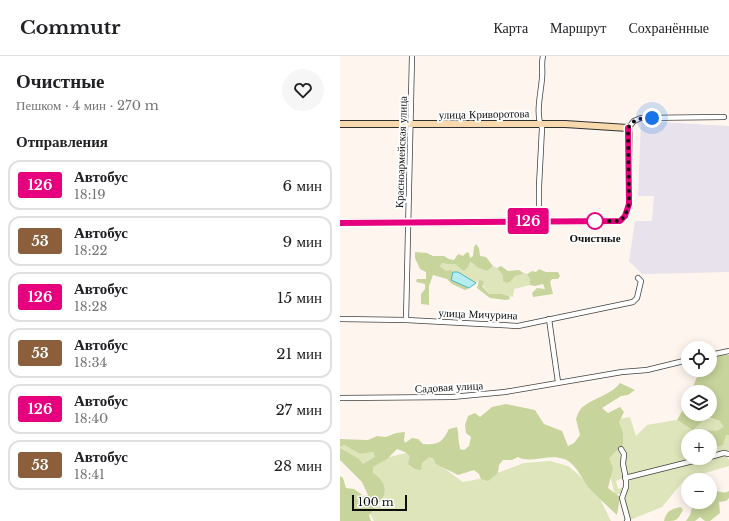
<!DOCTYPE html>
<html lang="ru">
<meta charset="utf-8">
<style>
:root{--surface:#fff;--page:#f6f6f6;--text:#202124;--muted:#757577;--line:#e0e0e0}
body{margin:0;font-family:"Libre Baskerville",serif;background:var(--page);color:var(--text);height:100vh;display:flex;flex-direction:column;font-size:15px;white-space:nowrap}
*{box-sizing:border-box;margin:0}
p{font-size:13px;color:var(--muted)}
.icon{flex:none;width:22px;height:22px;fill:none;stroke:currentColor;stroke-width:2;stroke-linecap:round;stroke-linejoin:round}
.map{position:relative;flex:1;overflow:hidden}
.drawer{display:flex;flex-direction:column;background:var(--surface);width:340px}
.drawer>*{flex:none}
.badge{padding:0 8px;border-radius:3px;font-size:14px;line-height:26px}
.controls{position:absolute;left:341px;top:285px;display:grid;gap:8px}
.controls a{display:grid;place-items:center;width:36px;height:36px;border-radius:50%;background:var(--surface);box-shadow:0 2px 10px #0003;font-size:20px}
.scale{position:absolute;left:12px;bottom:10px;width:55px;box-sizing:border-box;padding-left:4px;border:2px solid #0d0d0d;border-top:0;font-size:11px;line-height:14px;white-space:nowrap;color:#0d0d0d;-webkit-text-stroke:3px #fff;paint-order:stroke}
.you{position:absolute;width:20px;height:20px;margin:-10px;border:3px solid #fff;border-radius:50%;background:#1a73e8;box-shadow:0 0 0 6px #1a73e833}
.map>.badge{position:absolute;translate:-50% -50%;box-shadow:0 0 0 2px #fff}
h2{padding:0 16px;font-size:15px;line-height:36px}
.round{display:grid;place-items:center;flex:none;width:42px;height:42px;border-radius:21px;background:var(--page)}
.overview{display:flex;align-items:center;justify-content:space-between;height:68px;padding:0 16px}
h1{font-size:19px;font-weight:700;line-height:30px}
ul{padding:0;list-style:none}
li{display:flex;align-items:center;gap:12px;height:50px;margin:0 8px 6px;padding:0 8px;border:2px solid var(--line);border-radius:12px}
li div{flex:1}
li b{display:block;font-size:15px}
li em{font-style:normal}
li .badge{min-width:44px;font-weight:700;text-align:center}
header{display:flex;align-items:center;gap:24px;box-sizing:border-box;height:56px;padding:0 20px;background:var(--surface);border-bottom:1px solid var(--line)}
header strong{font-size:19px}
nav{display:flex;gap:22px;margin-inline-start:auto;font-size:14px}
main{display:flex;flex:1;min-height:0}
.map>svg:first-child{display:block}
.industrial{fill:#e7e2eb}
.green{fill:#dee5ba}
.forest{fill:#c7d49b}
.water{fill:#b7edf1;stroke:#44b7c2}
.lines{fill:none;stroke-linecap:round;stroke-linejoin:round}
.street-casing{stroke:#404040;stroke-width:6}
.secondary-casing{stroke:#2f2f2f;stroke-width:8}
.street{stroke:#fff;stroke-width:4.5}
.secondary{stroke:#f8d9ae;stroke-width:6}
.line-casing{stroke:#fff;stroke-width:9}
.line{stroke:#e6007e;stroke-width:6}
.walk{stroke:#0d0d0d;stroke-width:4;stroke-dasharray:0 7.2}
.stop-dot{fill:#fff;stroke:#e6007e;stroke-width:2}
.labels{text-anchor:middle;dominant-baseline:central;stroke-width:4;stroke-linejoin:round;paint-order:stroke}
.street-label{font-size:11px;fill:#0d0d0d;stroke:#fff}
.stop-label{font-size:11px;font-weight:bold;fill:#0d0d0d;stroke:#fff}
</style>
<header>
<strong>Commutr</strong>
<nav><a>Карта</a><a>Маршрут</a><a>Сохранённые</a></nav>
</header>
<main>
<section class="drawer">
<div class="overview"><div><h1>Очистные</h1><p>Пешком · 4 мин · 270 m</p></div><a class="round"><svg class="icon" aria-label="heart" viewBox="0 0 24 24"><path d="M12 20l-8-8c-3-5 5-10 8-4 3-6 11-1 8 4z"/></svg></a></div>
<h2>Отправления</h2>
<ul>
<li><span class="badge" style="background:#e6007e;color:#fff">126</span><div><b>Автобус</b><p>18:19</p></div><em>6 мин</em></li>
<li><span class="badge" style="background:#8b5e3c;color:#fff">53</span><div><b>Автобус</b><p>18:22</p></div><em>9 мин</em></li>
<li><span class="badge" style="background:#e6007e;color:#fff">126</span><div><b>Автобус</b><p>18:28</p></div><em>15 мин</em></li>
<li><span class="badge" style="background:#8b5e3c;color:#fff">53</span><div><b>Автобус</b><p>18:34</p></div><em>21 мин</em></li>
<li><span class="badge" style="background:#e6007e;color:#fff">126</span><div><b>Автобус</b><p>18:40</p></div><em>27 мин</em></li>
<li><span class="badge" style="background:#8b5e3c;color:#fff">53</span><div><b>Автобус</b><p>18:41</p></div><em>28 мин</em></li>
</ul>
</section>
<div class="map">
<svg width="389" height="465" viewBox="0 0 389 465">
<rect width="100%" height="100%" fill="#fef6ee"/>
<path class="industrial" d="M 301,65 L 389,70 L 389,216 L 302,218 L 289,205 L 295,165 L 312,165 L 314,140 L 298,140 Z"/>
<g class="green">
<path d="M 130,206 L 147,215 L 153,210 L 157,212 L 171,225 L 175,219 L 183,218 L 182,216 L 187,218 L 190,224 L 190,229 L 174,233 L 173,241 L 162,238 L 149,238 L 139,224 L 136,227 L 118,216 L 106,215 L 100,210 L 102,207 L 107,208 L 115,208 L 118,210 Z"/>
<path d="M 290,361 L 296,380 L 307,369 L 336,364 L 352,372 L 366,362 L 389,367 L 389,394 L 370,399 L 370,380 L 348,380 L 348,402 L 358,402 L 286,420 L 284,405 L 286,398 L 282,391 L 279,363 Z"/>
<path d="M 4,389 L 20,398 L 33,396 L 35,401 L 29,406 L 91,391 L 94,405 L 123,426 L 144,422 L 184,407 L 210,405 L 228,410 L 239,419 L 258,439 L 271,465 L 34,465 L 27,452 L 43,449 L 25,408 L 23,409 L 18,402 L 0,392 L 0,391 Z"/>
<path d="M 278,389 L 280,394 L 283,422 L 276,425 L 278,433 L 285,431 L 282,437 L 275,439 L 270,420 L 268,402 Z"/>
<path d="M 384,397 L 389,404 L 389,410 L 345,423 L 322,451 L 290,464 C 281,446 286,440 290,422 Z"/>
</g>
<g class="forest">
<path d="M 136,188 L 139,192 L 140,200 L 146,201 L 153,210 L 147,215 L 137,211 L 134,208 L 130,206 L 128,211 L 124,215 L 115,208 L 107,208 L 102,207 L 100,210 L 106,215 L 111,214 L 113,216 L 111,224 L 128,231 L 128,233 L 125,234 L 112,228 L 107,223 L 93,219 L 89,230 L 89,249 L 81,248 L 81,238 L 85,233 L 85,228 L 76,226 L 77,223 L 86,223 L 86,216 L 80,213 L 75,202 L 75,196 L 87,197 L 93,200 L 104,200 L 109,203 L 114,204 L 118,198 L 123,200 L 127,196 L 129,197 L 130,202 L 133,200 L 134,191 Z"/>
<path d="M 161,210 L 168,215 L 179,214 L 182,216 L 183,218 L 175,220 L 171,225 L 167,227 L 163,225 L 163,219 L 157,212 Z"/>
<path d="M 199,213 L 206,216 L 218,216 L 220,220 L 218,223 L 212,223 L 210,226 L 213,238 L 193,241 L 192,237 L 197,232 L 205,233 L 203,228 L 195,230 L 190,229 L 190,224 L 187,218 L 192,215 L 196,216 Z"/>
<path d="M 139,224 L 143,225 L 144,227 L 142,230 L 149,238 L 162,238 L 169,240 L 170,243 L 166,244 L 150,242 L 137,232 Z"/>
<path d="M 389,299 L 389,379 L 386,379 L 383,389 L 373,392 L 370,388 L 373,381 L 368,378 L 367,380 L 359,380 L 363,374 L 377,375 L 384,371 L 380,365 L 367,361 L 353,374 L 337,364 L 344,352 L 348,353 L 348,358 L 370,358 L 370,336 L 351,336 L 356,323 L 362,314 L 370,314 L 370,303 L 372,300 Z"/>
<path d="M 280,327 L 295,334 L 288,339 L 281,340 L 262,352 L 268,357 L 280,351 L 284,356 L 279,366 L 283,377 L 283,388 L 269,402 L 273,412 L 268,432 L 280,441 L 277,459 C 268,451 259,442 250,433 C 242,424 237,408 224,403 C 209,397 190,408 178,401 L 172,404 L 163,404 L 159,409 L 158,417 L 148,425 L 141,423 L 139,418 L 134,414 L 118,419 L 96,408 L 93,402 L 89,401 L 82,407 L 81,414 L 75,413 L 68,408 L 70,400 L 65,396 L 57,393 L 47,403 L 33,411 L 33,417 C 54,431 43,445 29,459 L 31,465 L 0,465 L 0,420 L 3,422 L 6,432 L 14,433 L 24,440 L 28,439 L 22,426 L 0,404 L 0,392 L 18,402 L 23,408 L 35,401 L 33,396 L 20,398 L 4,389 L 0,391 L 0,383 L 28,384 L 37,380 L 46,381 L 56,377 L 65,376 L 64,384 L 65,387 L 72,382 L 78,383 L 83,388 C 98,389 102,387 109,373 L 117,371 C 119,378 118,385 120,393 L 124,394 L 129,390 L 131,381 L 126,377 L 125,369 L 128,360 L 135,357 L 140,361 L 152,351 L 166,348 L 195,354 L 204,368 L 222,375 L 228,390 L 234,387 L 240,379 L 236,363 C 237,360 238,357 240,354 C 250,342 269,341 280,327 Z"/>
<path d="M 375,434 C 380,436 384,438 389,435 L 389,442 L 386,445 L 379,446 L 380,457 L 370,465 L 365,465 L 360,461 L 355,465 L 346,465 L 350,459 L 353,448 L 359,446 L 370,446 L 370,437 Z"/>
<path d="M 341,451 L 343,454 C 337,465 337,465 324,465 C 326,455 331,453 341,451 Z"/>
</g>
<path class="water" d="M 113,216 L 118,216 L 136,227 L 129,232 L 111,224 Z"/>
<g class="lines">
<defs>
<g id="street">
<path d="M 288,72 L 294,65 L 301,62 L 384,61"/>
<path d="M 199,165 L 199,130 L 202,72 C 195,58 201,37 202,22 C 203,15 201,7 203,0"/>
<path d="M 0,263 L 66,264 L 178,270 L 293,246 L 297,242 L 301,225 L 298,222"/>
<path d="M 209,263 L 218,326"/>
<path d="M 66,264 L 72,0"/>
<path d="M 370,299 L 389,295"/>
<path d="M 0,342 L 112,341 L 165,336 L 282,316 L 307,314 L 348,304"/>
<path d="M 281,393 L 284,398 L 283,408 L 286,423 L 286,431 L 282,442 L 288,464 L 287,465"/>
<path d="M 370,401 L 384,397 L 389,398"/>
<path d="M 285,422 L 365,402"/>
</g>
<path id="secondary" d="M 0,68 L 225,68 L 288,72 L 289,78 L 289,148 L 285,160 L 280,165 L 0,167"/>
</defs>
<use href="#street" class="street-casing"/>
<use href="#secondary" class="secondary-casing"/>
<use href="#street" class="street"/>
<use href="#secondary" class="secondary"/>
</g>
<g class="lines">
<defs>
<path id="line" d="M 0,167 L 280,165 L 285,160 L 289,148 L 288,72"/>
</defs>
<use href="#line" class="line-casing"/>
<use href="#line" class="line"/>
<path class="walk" d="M 255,165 L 280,165 L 285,160 L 289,148 L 288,72 C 294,62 302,62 312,62"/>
</g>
<circle class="stop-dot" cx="255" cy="165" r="8"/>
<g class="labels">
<g class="street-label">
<text transform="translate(144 58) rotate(-1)">улица Криворотова</text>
<text transform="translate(61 96) rotate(-88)">Красноармейская улица</text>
<text transform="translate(138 258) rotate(2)">улица Мичурина</text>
<text transform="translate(109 331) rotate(-3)">Садовая улица</text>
</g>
<g class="stop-label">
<text x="255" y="182">Очистные</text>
</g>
</g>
</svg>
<div class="controls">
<a><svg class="icon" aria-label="locate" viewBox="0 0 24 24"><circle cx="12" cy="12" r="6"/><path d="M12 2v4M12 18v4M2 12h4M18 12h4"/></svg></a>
<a><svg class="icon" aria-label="layers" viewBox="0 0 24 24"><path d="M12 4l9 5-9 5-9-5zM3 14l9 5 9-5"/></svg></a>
<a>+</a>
<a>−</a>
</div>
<div class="scale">100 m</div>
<div class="you" style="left:312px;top:62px"></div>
<b class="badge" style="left:188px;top:165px;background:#e6007e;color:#fff">126</b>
</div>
</main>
